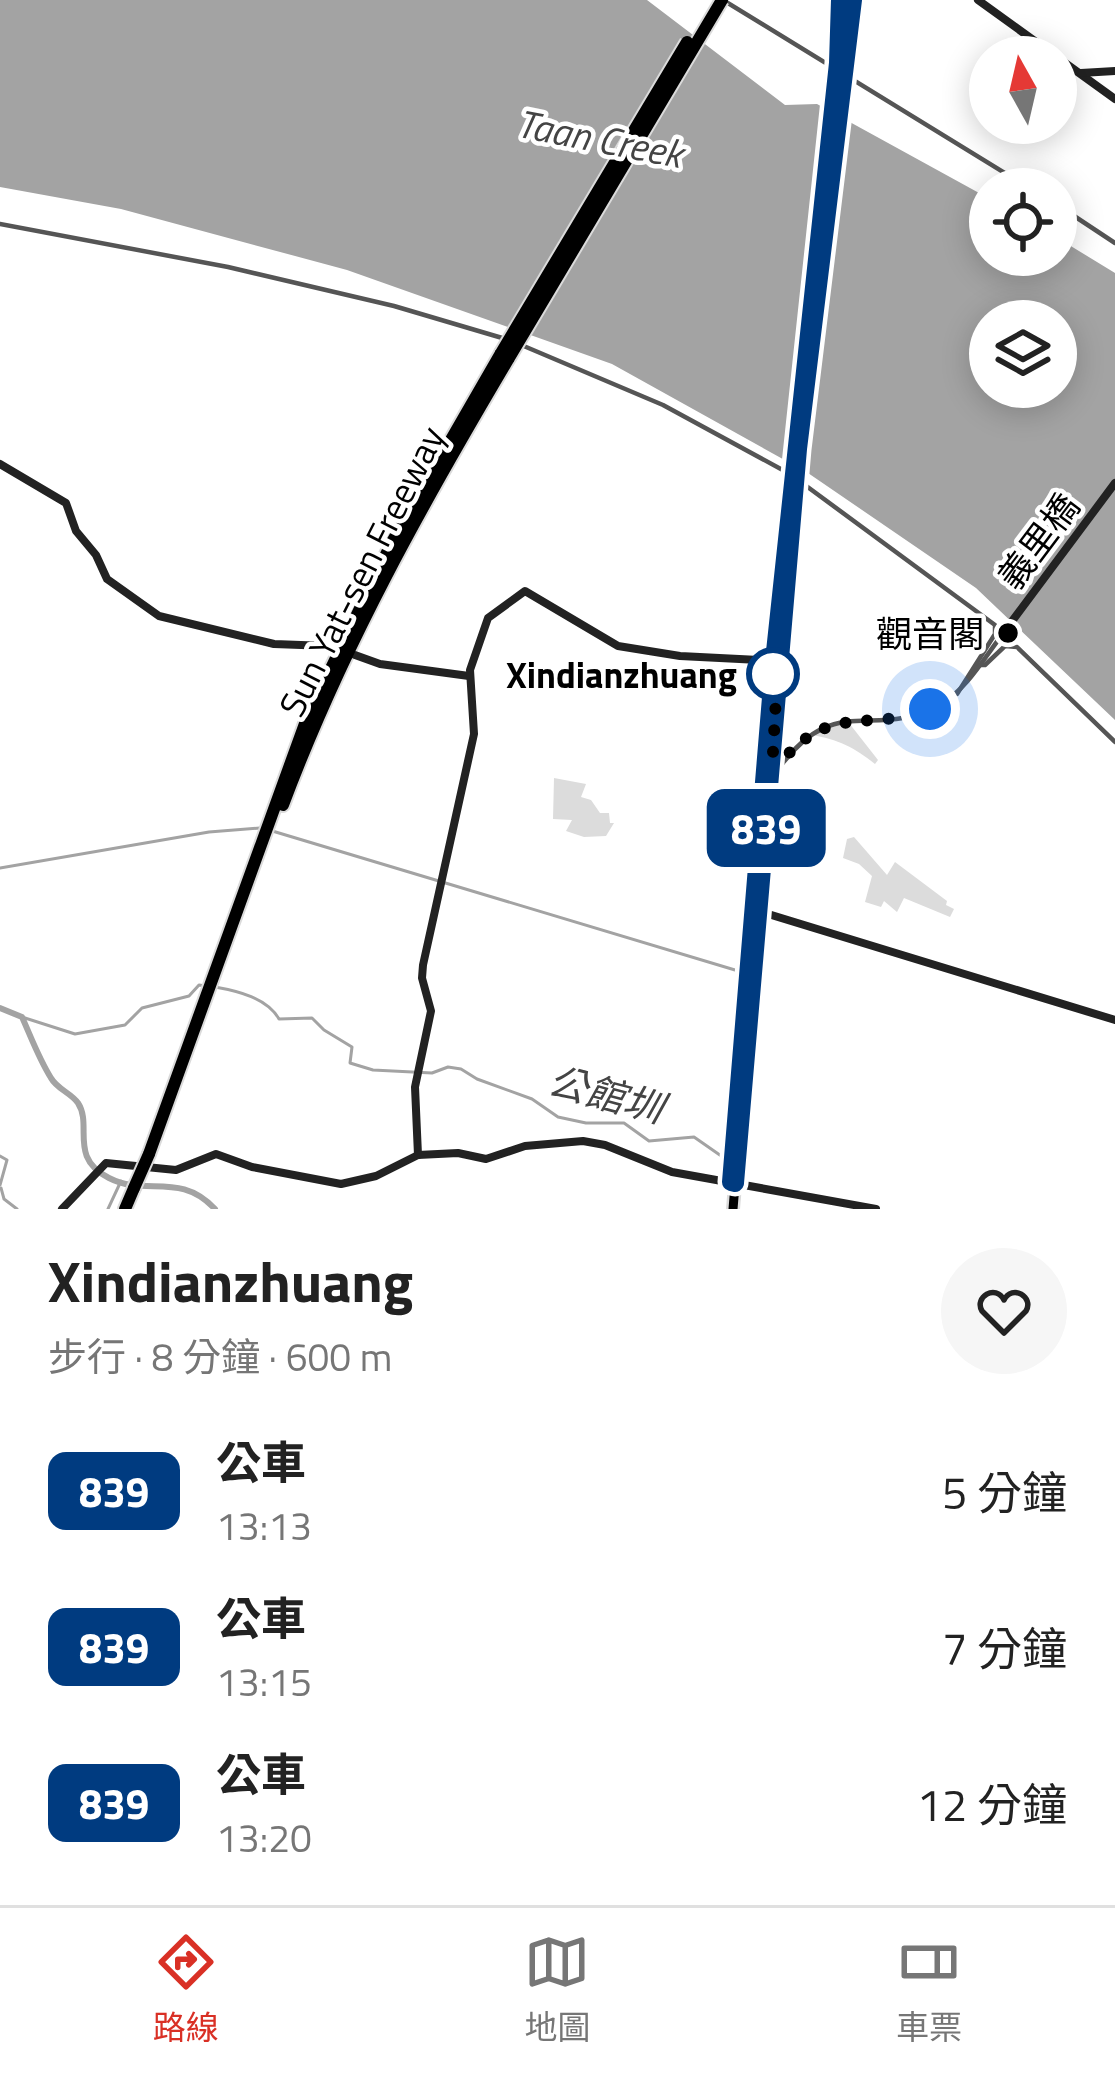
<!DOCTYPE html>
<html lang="zh-TW">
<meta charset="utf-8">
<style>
:root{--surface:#fff;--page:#f6f6f6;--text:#222;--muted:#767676;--line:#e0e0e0;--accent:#d93025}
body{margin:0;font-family:"Titillium Web","Noto Sans TC",sans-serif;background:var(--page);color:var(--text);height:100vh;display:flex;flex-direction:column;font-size:45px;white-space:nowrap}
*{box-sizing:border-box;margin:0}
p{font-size:39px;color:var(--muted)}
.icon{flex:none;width:66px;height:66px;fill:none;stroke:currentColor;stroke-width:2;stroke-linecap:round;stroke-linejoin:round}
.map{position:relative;height:1209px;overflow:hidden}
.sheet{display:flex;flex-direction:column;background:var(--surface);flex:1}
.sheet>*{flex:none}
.badge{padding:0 24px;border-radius:18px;font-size:42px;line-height:78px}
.needle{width:78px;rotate:352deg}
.controls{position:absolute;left:969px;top:36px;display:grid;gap:24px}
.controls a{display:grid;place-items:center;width:108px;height:108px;border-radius:50%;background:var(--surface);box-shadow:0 6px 30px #0003;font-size:60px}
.you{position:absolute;width:60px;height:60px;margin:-30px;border:9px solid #fff;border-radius:50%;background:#1a73e8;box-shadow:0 0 0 18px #1a73e833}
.map>.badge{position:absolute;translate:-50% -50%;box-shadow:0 0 0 6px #fff}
.round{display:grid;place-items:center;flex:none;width:126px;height:126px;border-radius:63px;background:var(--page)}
.overview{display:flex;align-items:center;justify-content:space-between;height:204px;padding:0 48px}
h1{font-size:57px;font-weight:700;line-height:90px}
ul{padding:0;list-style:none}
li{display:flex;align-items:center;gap:36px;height:156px;padding:0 48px}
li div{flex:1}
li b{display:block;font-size:45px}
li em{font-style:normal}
li .badge{min-width:132px;font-weight:700;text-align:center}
.dock{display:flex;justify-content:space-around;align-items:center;height:168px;border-top:3px solid var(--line);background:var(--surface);font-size:33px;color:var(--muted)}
.dock a{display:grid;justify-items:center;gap:6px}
.dock .selected{color:var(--accent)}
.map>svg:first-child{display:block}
.green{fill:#dcdcdc}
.water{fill:#a3a3a3;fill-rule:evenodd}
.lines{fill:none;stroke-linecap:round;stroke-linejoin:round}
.stream{stroke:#a3a3a3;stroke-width:3}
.canal{stroke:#a3a3a3;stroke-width:6}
.primary-casing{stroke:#dbdbdb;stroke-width:14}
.highway-casing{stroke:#dbdbdb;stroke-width:16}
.street{stroke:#555;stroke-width:4.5}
.secondary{stroke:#222;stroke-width:8}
.primary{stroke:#000;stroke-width:9}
.highway{stroke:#000;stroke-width:12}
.primary-bridge-casing{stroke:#dbdbdb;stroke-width:14;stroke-linecap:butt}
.highway-bridge-casing{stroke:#dbdbdb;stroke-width:16;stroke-linecap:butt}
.primary-bridge{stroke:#000;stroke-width:9}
.highway-bridge{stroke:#000;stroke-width:12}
.line-casing{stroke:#fff;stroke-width:27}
.line{stroke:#003b80;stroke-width:18}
.walk{stroke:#000;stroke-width:12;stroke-dasharray:0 21.6}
.poi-dot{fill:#000;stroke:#fff;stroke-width:4.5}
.stop-dot{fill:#fff;stroke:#003b80;stroke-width:6}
.labels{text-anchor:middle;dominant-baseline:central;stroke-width:9;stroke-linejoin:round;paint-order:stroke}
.street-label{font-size:36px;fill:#000;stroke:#fff}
.poi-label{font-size:36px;fill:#000;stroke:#fff;text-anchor:end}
.stop-label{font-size:36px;font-weight:bold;fill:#000;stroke:#fff;text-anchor:end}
.water-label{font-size:39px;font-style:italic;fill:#444;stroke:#fff}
</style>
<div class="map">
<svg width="1115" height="1209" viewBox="0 0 1115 1209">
<rect width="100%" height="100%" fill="#fff"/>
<g class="green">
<path d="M 849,723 L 878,760 L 875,764 C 855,748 838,739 811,735 L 830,726 Z"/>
<path d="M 554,778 L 586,784 L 581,797 L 591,800 L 600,813 L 609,813 L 610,823 L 614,823 L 606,836 L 584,837 L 566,831 L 572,820 L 553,819 Z"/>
<path d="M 854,837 L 887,875 L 895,862 L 947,901 L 946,905 L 954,909 L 950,917 L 904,898 L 897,912 L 884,901 L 881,907 L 865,902 L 872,876 L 859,864 L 843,858 L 847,839 Z"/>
</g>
<path class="water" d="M 0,0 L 647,0 L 785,105 L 817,104 L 990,199 L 990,255 L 1056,255 L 1056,237 L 1115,273 L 1115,720 L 976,588 L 808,473 L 612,364 L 347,270 L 121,209 L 0,187 ZM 990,321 L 1056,321 L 1056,387 L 990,387 Z"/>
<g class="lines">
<g class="stream">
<path d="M 269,830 L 745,973"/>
<path d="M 0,868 L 209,832 L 260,828"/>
<path d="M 215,987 C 238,991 267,998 279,1019 L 312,1018 L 324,1030 L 352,1047 L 350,1063 L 373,1070 L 432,1073 L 448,1067 L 461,1069 L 477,1079 L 532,1099 L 558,1117 L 586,1123 L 624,1123 L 649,1141 L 694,1137 L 727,1160"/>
<path d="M 22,1017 L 75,1034 L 125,1025 L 142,1008 L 189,996 L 199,985 L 206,986"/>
<path d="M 0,1156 L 7,1160 L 0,1185"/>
<path d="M 1,1188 L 4,1199 L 17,1209"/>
<path d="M 108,1209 L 121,1181"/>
</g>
<path class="canal" d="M 0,1008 L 22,1017 C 31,1037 39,1059 51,1078 C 57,1089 71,1093 78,1103 C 93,1126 68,1157 109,1178 C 146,1197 180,1171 215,1209"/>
<defs>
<g id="primary">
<path d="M 839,63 L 845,0"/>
<path d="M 842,68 L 853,0"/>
<path d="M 733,1209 L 784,595"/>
</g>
<g id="highway">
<path d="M 283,805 C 342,647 423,503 509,358"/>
<path d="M 149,1154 L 307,718 L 392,542 L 501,353"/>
<path d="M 125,1209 L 134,1188"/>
</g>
</defs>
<use href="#primary" class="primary-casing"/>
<use href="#highway" class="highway-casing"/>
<g class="street">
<path d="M 723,0 L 1031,189"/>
<path d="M 1056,204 L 1115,243"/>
<path d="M 0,224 L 228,267 L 394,306 L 509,340"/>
<path d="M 519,344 L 663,405 L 790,474 L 995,625 L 995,634 L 957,694"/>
<path d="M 784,595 L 798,482"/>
<path d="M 979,665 L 985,665 L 1005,646 L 1017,647 L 1115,742"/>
<path d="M 772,778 C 834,685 870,744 941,704 C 967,689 984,658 1002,635"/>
</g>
<g class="secondary">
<path d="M 978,0 L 1115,99"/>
<path d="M 1081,73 L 1115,71"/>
<path d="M 0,464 L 66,503 L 76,531 L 96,555 L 107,579 L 159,616 L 274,644 L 328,646"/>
<path d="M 1004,632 L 1115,483"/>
<path d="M 355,655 L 380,664 L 469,676"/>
<path d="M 755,910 L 1115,1020"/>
<path d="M 418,1155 L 415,1087 L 431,1011 L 422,978 L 423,965 L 474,734 L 470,670 L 488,618 L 525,591 L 618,646 L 680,656 L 778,661"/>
<path d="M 62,1209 L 106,1163 L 176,1170 L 216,1154 L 252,1167 L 341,1184 L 376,1176 L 418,1155 L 458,1153 L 486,1159 L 525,1146 L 583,1141 L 605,1145 L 672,1172 L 876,1209"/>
</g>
<use href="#primary" class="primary"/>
<use href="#highway" class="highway"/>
<defs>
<path id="primary-bridge" d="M 780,596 L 839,63"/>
<g id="highway-bridge">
<path d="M 501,353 L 687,42"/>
<path d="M 509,358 L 722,0"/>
<path d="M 134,1188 L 149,1154"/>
</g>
</defs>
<use href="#primary-bridge" class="primary-bridge-casing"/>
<use href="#highway-bridge" class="highway-bridge-casing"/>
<use href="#primary-bridge" class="primary-bridge"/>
<use href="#highway-bridge" class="highway-bridge"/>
</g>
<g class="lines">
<defs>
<path id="line" d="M 840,0 L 838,63 L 774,661 L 731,1182 L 735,1183 L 798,449 L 853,0"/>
</defs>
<use href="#line" class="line-casing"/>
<use href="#line" class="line"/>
<path class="walk" d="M 773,674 L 774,661 L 778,661 L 773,752 L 784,759 C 831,703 873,732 930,709"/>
</g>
<circle class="poi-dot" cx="1008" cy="633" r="12"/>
<circle class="stop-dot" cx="773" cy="674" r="24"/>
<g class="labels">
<g class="street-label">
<text transform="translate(1038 541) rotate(-53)">義里橋</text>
<text transform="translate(361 571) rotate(-63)">Sun Yat-sen Freeway</text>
</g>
<g class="poi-label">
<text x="984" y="633">觀音閣</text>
</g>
<g class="stop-label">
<text x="737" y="674">Xindianzhuang</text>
</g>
<g class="water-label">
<text transform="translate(600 138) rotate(11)">Taan Creek</text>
<text transform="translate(606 1094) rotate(15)">公館圳</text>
</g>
</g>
</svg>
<div class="controls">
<a><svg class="needle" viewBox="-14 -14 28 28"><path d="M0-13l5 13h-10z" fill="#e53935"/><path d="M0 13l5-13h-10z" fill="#767676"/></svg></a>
<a><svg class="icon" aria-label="locate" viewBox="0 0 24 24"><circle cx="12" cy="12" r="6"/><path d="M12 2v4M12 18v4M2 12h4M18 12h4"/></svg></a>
<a><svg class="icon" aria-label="layers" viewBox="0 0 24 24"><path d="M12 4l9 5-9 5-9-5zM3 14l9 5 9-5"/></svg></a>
</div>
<div class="you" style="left:930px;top:709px"></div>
<b class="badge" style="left:766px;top:828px;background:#003b80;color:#fff">839</b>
</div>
<section class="sheet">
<div class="overview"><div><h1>Xindianzhuang</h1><p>步行 · 8 分鐘 · 600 m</p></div><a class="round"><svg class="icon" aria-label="heart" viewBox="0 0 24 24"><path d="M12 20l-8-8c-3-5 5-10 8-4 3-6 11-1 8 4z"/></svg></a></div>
<ul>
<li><span class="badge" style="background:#003b80;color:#fff">839</span><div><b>公車</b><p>13:13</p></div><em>5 分鐘</em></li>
<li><span class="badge" style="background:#003b80;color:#fff">839</span><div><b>公車</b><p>13:15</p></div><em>7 分鐘</em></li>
<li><span class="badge" style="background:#003b80;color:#fff">839</span><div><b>公車</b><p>13:20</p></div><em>12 分鐘</em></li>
</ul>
</section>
<nav class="dock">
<a class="selected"><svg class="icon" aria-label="directions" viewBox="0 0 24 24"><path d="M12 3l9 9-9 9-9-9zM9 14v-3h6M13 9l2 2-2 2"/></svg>路線</a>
<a><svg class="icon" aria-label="map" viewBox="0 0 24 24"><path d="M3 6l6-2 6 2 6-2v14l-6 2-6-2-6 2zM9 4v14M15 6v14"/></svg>地圖</a>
<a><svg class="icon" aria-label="tickets" viewBox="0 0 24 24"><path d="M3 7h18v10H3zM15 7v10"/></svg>車票</a>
</nav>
